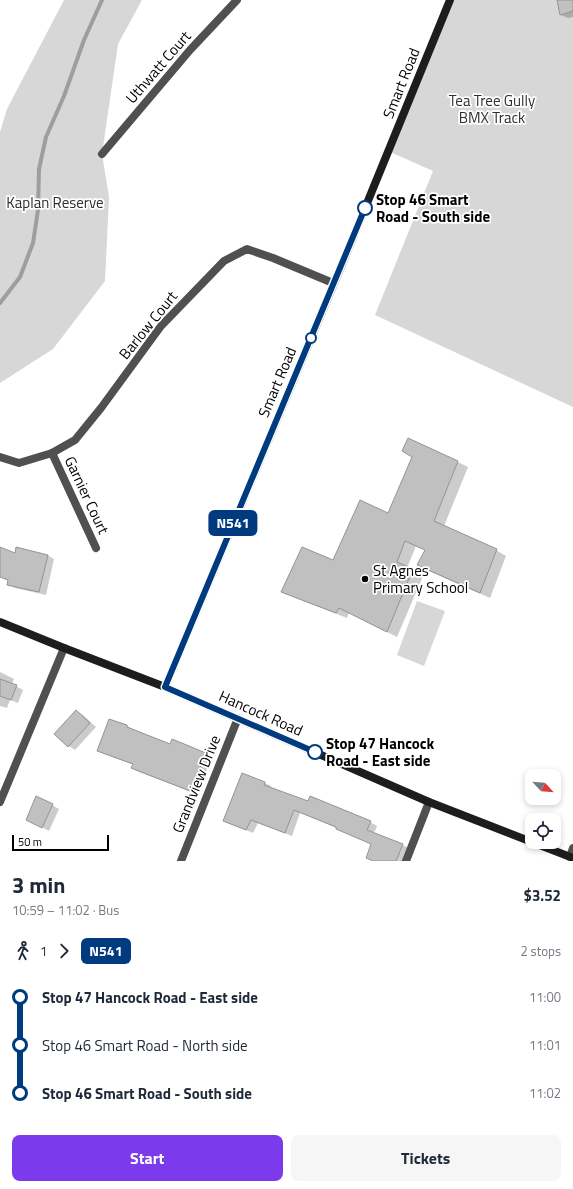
<!DOCTYPE html>
<meta charset="utf-8">
<style>
:root{--surface:#fff;--page:#f6f6f7;--text:#1f2937;--muted:#747a83;--accent:#7c3aed}
body{margin:0;font-family:"Titillium Web",sans-serif;background:var(--page);color:var(--text);height:100vh;display:flex;flex-direction:column;font-size:15px;white-space:nowrap}
*{box-sizing:border-box;margin:0}
p{font-size:13px;color:var(--muted)}
.icon{flex:none;width:22px;height:22px;fill:none;stroke:currentColor;stroke-width:2;stroke-linecap:round;stroke-linejoin:round}
.map{position:relative;height:861px;overflow:hidden}
.details{display:flex;flex-direction:column;background:var(--surface);flex:1}
.details>*{flex:none}
.badge{padding:0 8px;border-radius:6px;font-size:14px;line-height:26px}
.needle{width:26px;rotate:116deg}
.controls{position:absolute;left:525px;top:769px;display:grid;gap:8px}
.controls a{display:grid;place-items:center;width:36px;height:36px;border-radius:8px;background:var(--surface);box-shadow:0 2px 6px #0003;font-size:20px}
.scale{position:absolute;left:12px;bottom:10px;width:97px;box-sizing:border-box;padding-left:4px;border:2px solid #000;border-top:0;font-size:11px;line-height:14px;white-space:nowrap;color:#000;-webkit-text-stroke:3px #fff;paint-order:stroke}
.map>.badge{position:absolute;translate:-50% -50%;box-shadow:0 0 0 2px #fff}
.legs{display:flex;align-items:center;gap:6px;height:44px;padding:0 12px;font-size:13px}
.legs p{margin-inline-start:auto}
.headline{display:flex;align-items:center;justify-content:space-between;height:68px;padding:0 12px}
h1{font-size:22px;font-weight:700;line-height:30px}
.primary-button{display:flex;gap:8px;margin-top:auto;padding:8px 12px}
.primary-button a{flex:1;height:46px;border-radius:8px;background:var(--accent);color:#fff;font-size:16px;font-weight:700;line-height:46px;text-align:center}
.primary-button a+a{background:var(--page);color:var(--text)}
ul{padding:0 12px;list-style:none}
li{display:flex;align-items:center;gap:14px;height:48px;font-size:15px}
li i{display:grid;place-items:center;width:6px;height:100%;margin:0 5px;background:currentColor}
li i::after{content:'';width:10px;height:10px;margin:-5px;border:3px solid;border-radius:50%;background:var(--surface)}
li p{margin-inline-start:auto}
li:first-child i{background:linear-gradient(#0000 50%,currentColor 0)}
li:last-child i{background:linear-gradient(currentColor 50%,#0000 0)}
.map>svg:first-child{display:block}
.green{fill:#d7d7d7}
.shadow{fill:#0003}
.lines{fill:none;stroke-linecap:round;stroke-linejoin:round}
.stream{stroke:#9e9e9e;stroke-width:4}
.building{fill:#c0c0c0;stroke:#949494}
.minor{stroke:#505050;stroke-width:8}
.secondary{stroke:#1d1d1d;stroke-width:8}
.line-1-casing{stroke:#fff;stroke-width:9}
.line-1{stroke:#003b80;stroke-width:6}
.stop-1-dot{fill:#fff;stroke:#003b80;stroke-width:2}
.poi-dot{fill:#000;stroke:#fff;stroke-width:1.5}
.labels{text-anchor:middle;dominant-baseline:central;stroke-width:3.5;stroke-linejoin:round;paint-order:stroke}
.street-label{font-size:15px;fill:#000;stroke:#fff}
.park-label{font-size:15px;fill:#2e2e2e;stroke:#fff}
.stop-label{font-size:15px;font-weight:bold;fill:#000;stroke:#fff;text-anchor:start}
.poi-label{font-size:15px;fill:#000;stroke:#fff;text-anchor:start}
</style>
<div class="map">
<svg width="573" height="861" viewBox="0 0 573 861">
<rect width="100%" height="100%" fill="#fff"/>
<g class="green">
<path d="M 64,0 L 142,0 L 118,44 L 102,154 L 109,197 L 105,281 L 53,349 L 0,383 L 0,132 L 7,109 Z"/>
<path d="M 450,0 L 573,0 L 573,407 L 375,315 L 433,171 L 388,151 Z"/>
<path d="M 417,601 L 445,611 L 424,666 L 397,655 Z"/>
</g>
<g class="shadow">
<path d="M 558,0 L 573,0 L 573,17 L 568,18 L 561,15 Z"/>
<path d="M 409,439 L 458,462 L 468,467 L 444,526 L 496,550 L 506,556 L 490,598 L 429,571 L 419,565 L 426,551 L 416,546 L 407,568 L 423,576 L 397,637 L 349,613 L 347,618 L 293,597 L 283,591 L 334,562 L 388,515 L 413,457 Z"/>
<path d="M 0,548 L 15,554 L 47,555 L 54,559 L 46,595 L 15,588 L 8,584 L 9,581 L 0,577 Z"/>
<path d="M 0,672 L 14,679 L 12,684 L 23,690 L 18,703 L 10,700 L 7,708 L 0,706 Z"/>
<path d="M 76,711 L 83,715 L 96,727 L 75,750 L 69,746 L 55,734 Z"/>
<path d="M 127,726 L 133,730 L 171,745 L 206,753 L 212,757 L 197,794 L 139,772 L 132,768 L 134,765 L 105,754 L 99,751 Z"/>
<path d="M 265,783 L 271,786 L 271,788 L 308,803 L 370,822 L 377,826 L 374,833 L 409,848 L 404,861 L 373,861 L 367,858 L 372,844 L 344,832 L 337,828 L 300,813 L 292,836 L 258,823 L 253,833 L 224,821 Z"/>
<path d="M 52,805 L 59,809 L 49,831 L 34,823 Z"/>
</g>
<g class="lines">
<path class="stream" d="M 0,303 L 20,277 L 33,243 L 38,210 L 39,169 L 46,137 L 64,96 L 84,40 L 102,0"/>
</g>
<g class="building">
<path d="M 557,0 L 573,0 L 573,11 L 560,15 Z"/>
<path d="M 408,438 L 458,461 L 434,521 L 497,549 L 480,593 L 417,565 L 425,550 L 405,541 L 397,562 L 413,569 L 387,632 L 339,608 L 336,613 L 281,592 L 302,547 L 333,560 L 360,500 L 388,513 L 412,457 L 402,451 Z"/>
<path d="M 0,547 L 15,553 L 16,547 L 48,555 L 39,592 L 7,585 L 8,580 L 0,577 Z"/>
<path d="M 0,679 L 17,685 L 11,700 L 0,696 Z"/>
<path d="M 76,710 L 90,723 L 68,747 L 54,734 Z"/>
<path d="M 109,719 L 127,725 L 127,727 L 170,744 L 172,739 L 206,753 L 190,791 L 131,768 L 133,764 L 97,751 Z"/>
<path d="M 242,773 L 265,782 L 264,785 L 308,801 L 310,796 L 371,821 L 367,830 L 403,844 L 396,861 L 373,861 L 366,858 L 371,844 L 336,829 L 336,827 L 294,810 L 285,833 L 251,820 L 246,830 L 223,821 Z"/>
<path d="M 36,796 L 53,804 L 42,828 L 26,820 Z"/>
</g>
<g class="lines">
<g class="minor">
<path d="M 102,154 L 190,50 L 237,0"/>
<path d="M 52,453 L 96,548"/>
<path d="M 0,457 L 19,463 L 52,453 L 75,440 L 101,408 L 161,326 L 224,261 L 247,249 L 273,258 L 333,283"/>
<path d="M 0,802 L 64,648"/>
<path d="M 570,857 L 573,848"/>
<path d="M 181,861 L 238,718"/>
<path d="M 406,861 L 429,802"/>
</g>
<g class="secondary">
<path d="M 0,622 L 64,648 L 165,687 L 429,802 L 573,858"/>
<path d="M 165,687 L 343,262 L 450,0"/>
</g>
</g>
<g class="lines">
<defs>
<path id="line-1" d="M 315,752 L 165,687 L 365,208"/>
</defs>
<use href="#line-1" class="line-1-casing"/>
<use href="#line-1" class="line-1"/>
</g>
<g class="stop-1-dot">
<circle cx="365" cy="208" r="7"/>
<circle cx="311" cy="338" r="5"/>
<circle cx="315" cy="752" r="7"/>
</g>
<circle class="poi-dot" cx="365" cy="579" r="4"/>
<g class="labels">
<g class="street-label">
<text transform="translate(158 67) rotate(-49)">Uthwatt Court</text>
<text transform="translate(401 83) rotate(-68)">Smart Road</text>
<text transform="translate(148 325) rotate(-51)">Barlow Court</text>
<text transform="translate(277 382) rotate(-67)">Smart Road</text>
<text transform="translate(87 495) rotate(65)">Garnier Court</text>
<text transform="translate(261 713) rotate(24)">Hancock Road</text>
<text transform="translate(196 784) rotate(-68)">Grandview Drive</text>
</g>
<g class="park-label">
<text x="492" y="100">Tea Tree Gully<tspan x="492" dy="17">BMX Track</tspan></text>
<text x="55" y="202">Kaplan Reserve</text>
</g>
<g class="stop-label">
<text x="376" y="199">Stop 46 Smart<tspan x="376" dy="17">Road - South side</tspan></text>
<text x="326" y="743">Stop 47 Hancock<tspan x="326" dy="17">Road - East side</tspan></text>
</g>
<g class="poi-label">
<text x="373" y="570">St Agnes<tspan x="373" dy="17">Primary School</tspan></text>
</g>
</g>
</svg>
<div class="controls">
<a><svg class="needle" viewBox="-14 -14 28 28"><path d="M0-13l5 13h-10z" fill="#e53935"/><path d="M0 13l5-13h-10z" fill="#747a83"/></svg></a>
<a><svg class="icon" aria-label="locate" viewBox="0 0 24 24"><circle cx="12" cy="12" r="6"/><path d="M12 2v4M12 18v4M2 12h4M18 12h4"/></svg></a>
</div>
<div class="scale">50 m</div>
<b class="badge" style="left:233px;top:523px;background:#003b80;color:#fff">N541</b>
</div>
<section class="details">
<div class="headline"><div><h1>3 min</h1><p>10:59 – 11:02 · Bus</p></div><b>$3.52</b></div>
<div class="legs"><svg class="icon" aria-label="walk" viewBox="0 0 24 24"><circle cx="13" cy="4" r="2"/><path d="M13 8l-2 6 4 7M11 14l-3 7M7 12l3-4h3l4 4"/></svg>1<svg class="icon" aria-label="forward" viewBox="0 0 24 24"><path d="M9 5l7 7-7 7"/></svg><b class="badge" style="background:#003b80;color:#fff">N541</b><p>2 stops</p></div>
<ul>
<li><i style="color:#003b80"></i><b>Stop 47 Hancock Road - East side</b><p>11:00</p></li>
<li><i style="color:#003b80"></i><span>Stop 46 Smart Road - North side</span><p>11:01</p></li>
<li><i style="color:#003b80"></i><b>Stop 46 Smart Road - South side</b><p>11:02</p></li>
</ul>
<div class="primary-button"><a>Start</a><a>Tickets</a></div>
</section>
